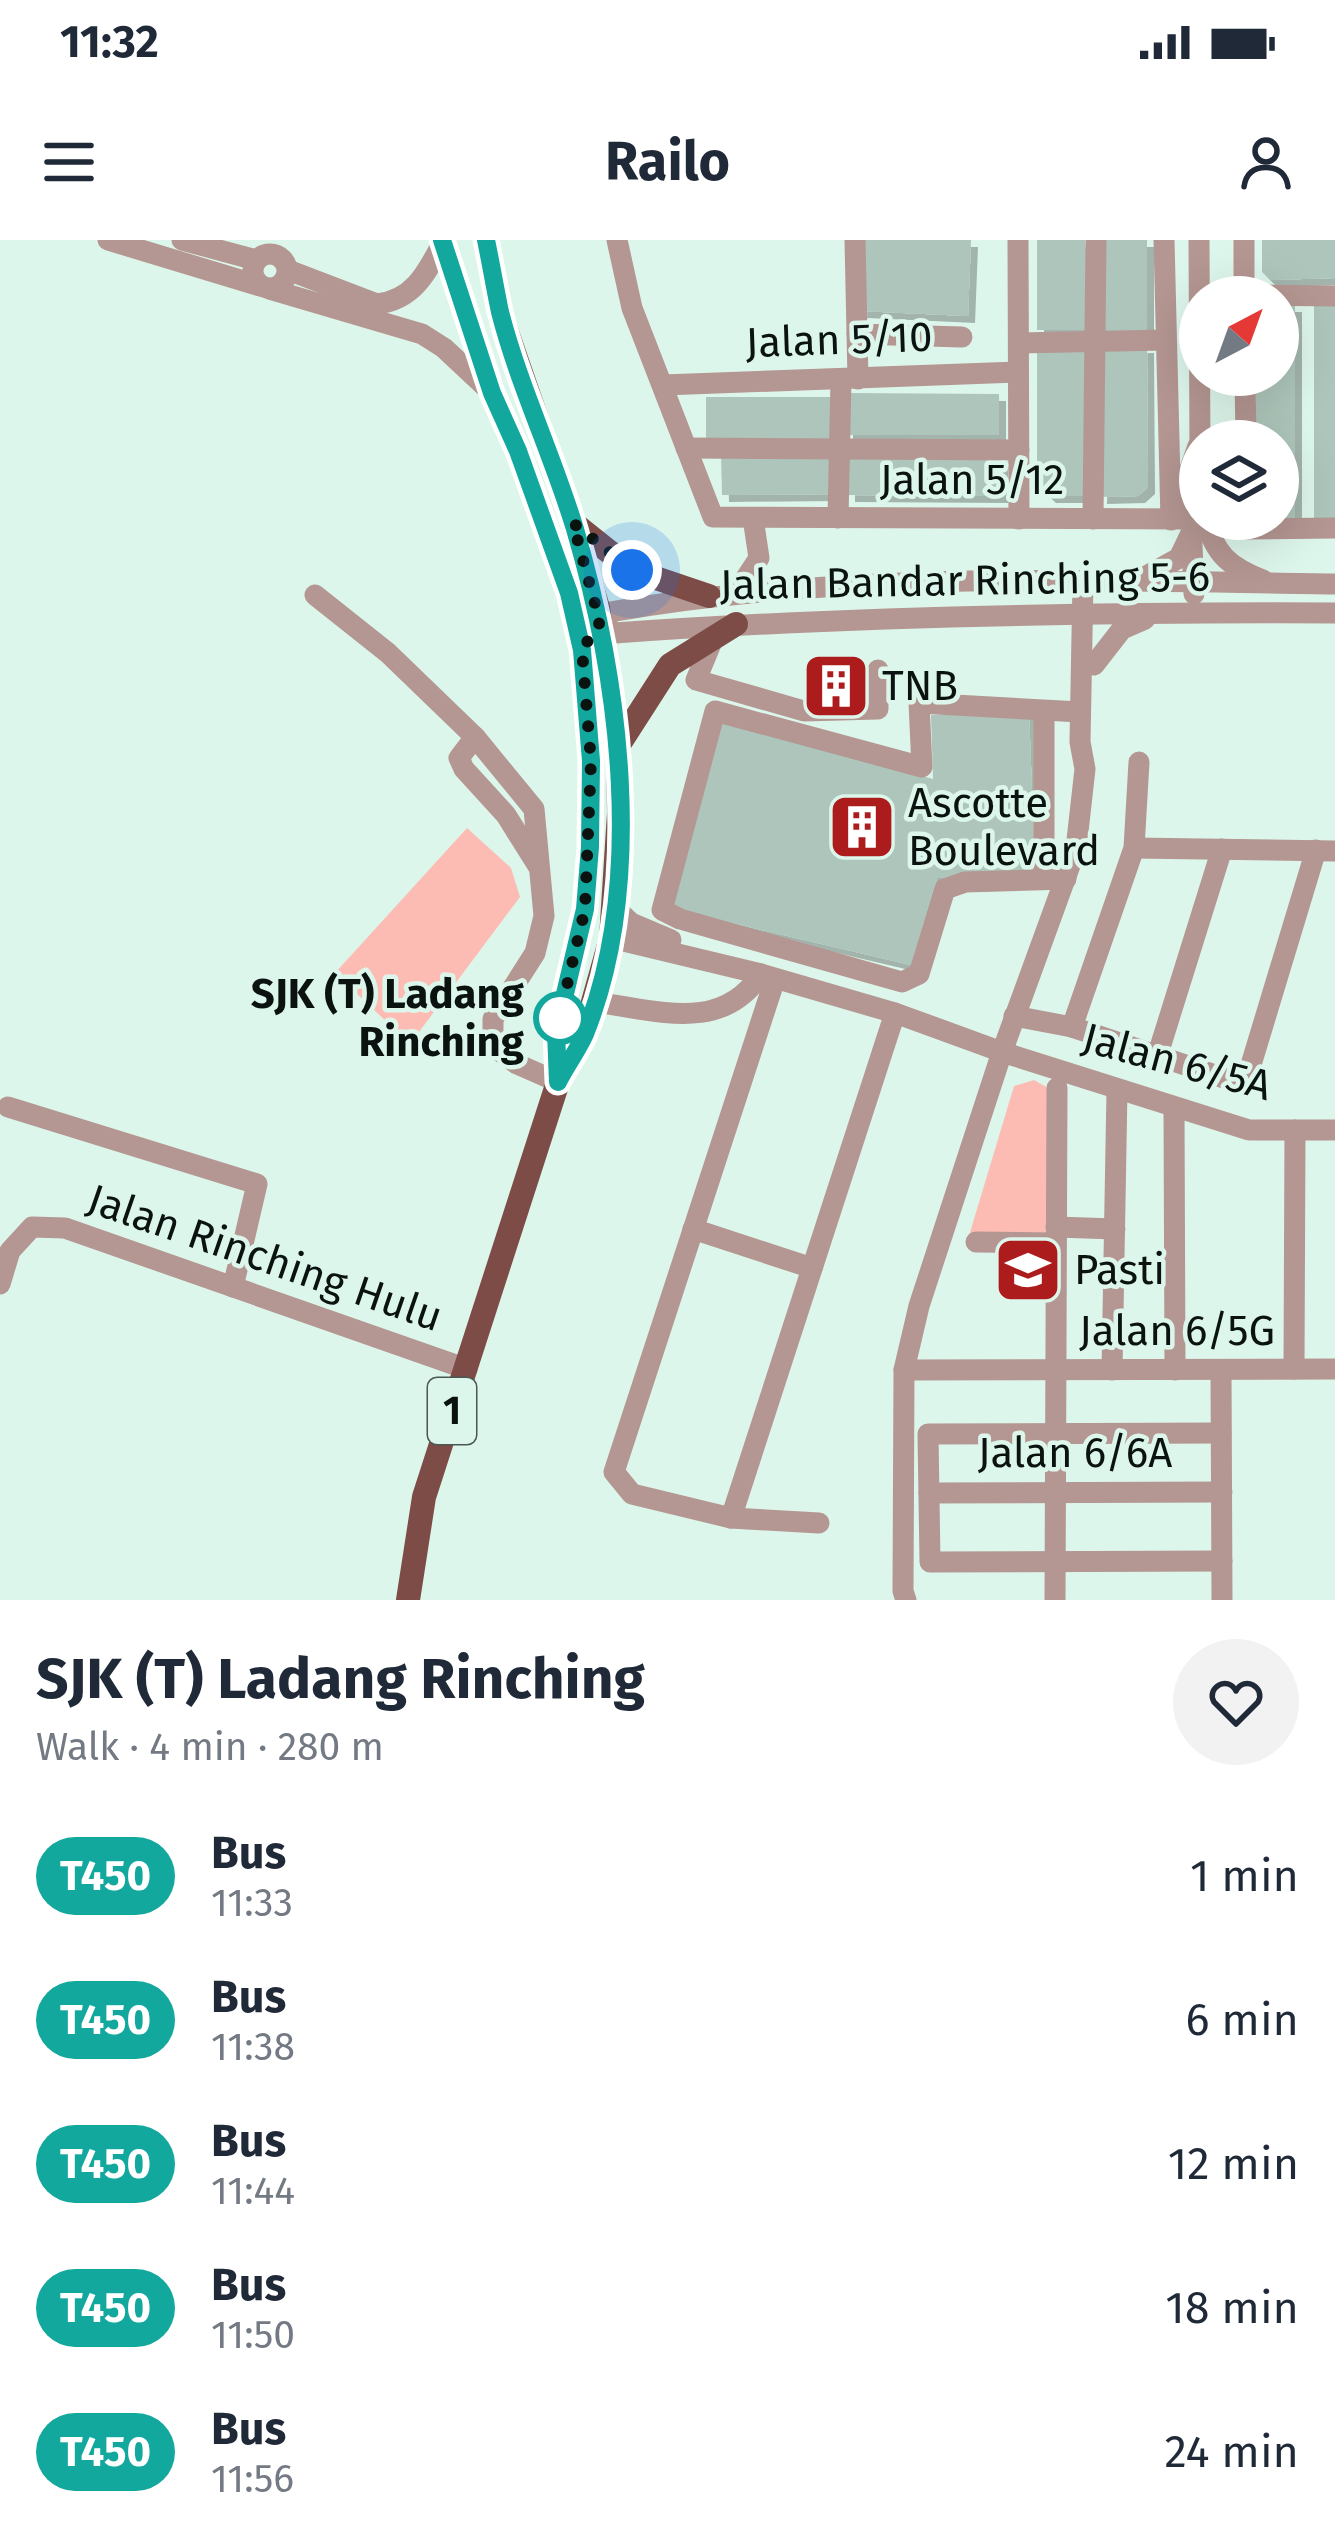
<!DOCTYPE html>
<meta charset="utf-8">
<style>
:root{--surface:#fff;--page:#f2f2f3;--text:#1f2937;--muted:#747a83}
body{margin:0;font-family:"Fira Sans",sans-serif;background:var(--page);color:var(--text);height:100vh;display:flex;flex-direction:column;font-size:45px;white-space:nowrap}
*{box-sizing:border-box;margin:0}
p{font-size:39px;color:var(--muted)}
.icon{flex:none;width:66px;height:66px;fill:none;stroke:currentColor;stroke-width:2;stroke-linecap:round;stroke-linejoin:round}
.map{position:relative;height:1360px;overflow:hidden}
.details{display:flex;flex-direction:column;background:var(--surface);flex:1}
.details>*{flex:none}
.badge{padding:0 24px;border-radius:39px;font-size:42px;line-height:78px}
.needle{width:78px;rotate:41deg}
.buttons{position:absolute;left:1179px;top:36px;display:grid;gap:24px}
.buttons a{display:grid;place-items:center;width:120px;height:120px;border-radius:50%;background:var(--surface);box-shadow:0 12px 48px #0002;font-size:60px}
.you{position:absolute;width:60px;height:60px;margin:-30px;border:9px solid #fff;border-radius:50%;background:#1a73e8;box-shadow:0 0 0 18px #1a73e833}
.map>.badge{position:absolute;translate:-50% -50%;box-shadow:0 0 0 6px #fff}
.round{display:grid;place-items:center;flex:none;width:126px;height:126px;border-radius:63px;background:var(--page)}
.summary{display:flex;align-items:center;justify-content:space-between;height:204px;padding:0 36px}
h1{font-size:57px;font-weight:700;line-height:90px}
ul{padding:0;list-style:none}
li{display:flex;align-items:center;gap:36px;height:144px;padding:0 36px}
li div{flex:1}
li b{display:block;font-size:45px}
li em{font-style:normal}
li .badge{min-width:132px;font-weight:700;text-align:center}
.status{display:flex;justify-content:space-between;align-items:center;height:84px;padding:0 60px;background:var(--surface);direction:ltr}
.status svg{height:33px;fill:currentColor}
header{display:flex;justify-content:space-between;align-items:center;height:156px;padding:0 36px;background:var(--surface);font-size:54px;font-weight:700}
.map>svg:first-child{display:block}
.green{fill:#fdbcb3}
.building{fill:#adc5ba;filter:url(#shadow)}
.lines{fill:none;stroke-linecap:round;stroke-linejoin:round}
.minor{stroke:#b49692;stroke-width:21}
.major{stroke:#7e4c46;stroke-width:24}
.line-casing{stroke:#fff;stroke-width:27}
.line{stroke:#12a89d;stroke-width:18}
.walk{stroke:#0b1310;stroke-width:12;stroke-dasharray:0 21.6}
.stop-dot{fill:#fff;stroke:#12a89d;stroke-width:6}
.labels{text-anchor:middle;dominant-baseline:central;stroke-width:9;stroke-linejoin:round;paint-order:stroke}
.shield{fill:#ddf6eb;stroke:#4a5752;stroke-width:3}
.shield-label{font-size:39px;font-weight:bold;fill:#0b1310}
.street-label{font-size:42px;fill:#0b1310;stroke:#ddf6eb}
.poi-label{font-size:42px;fill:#0b1310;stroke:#ddf6eb;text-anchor:start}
.stop-label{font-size:42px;font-weight:bold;fill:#0b1310;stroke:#ddf6eb;text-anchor:end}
</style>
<div class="status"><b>11:32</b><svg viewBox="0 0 49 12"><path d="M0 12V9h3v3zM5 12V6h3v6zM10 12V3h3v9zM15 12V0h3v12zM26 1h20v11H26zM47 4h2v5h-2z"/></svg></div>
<header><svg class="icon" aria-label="menu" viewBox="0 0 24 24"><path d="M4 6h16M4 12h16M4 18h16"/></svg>Railo<svg class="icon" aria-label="person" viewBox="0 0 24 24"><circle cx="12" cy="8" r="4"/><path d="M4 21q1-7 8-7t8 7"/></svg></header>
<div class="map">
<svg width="1335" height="1360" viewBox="0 0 1335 1360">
<defs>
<filter id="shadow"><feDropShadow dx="7" dy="7" stdDeviation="0" flood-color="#0004"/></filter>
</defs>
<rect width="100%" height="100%" fill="#ddf6eb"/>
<g class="green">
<path d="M 467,588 L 511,628 L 520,657 L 410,804 L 335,733 Z"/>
<path d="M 1034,840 L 1050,849 L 1050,1000 L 968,999 L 1014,846 Z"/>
</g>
<g class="building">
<path d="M 863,0 L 971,0 L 968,76 L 860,71 Z"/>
<path d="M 1037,0 L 1085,0 L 1086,90 L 1037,90 Z"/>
<path d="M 1099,0 L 1147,0 L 1147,93 L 1100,92 Z"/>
<path d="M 1262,0 L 1335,0 L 1335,38 L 1270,40 L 1262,32 Z"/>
<path d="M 1278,65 L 1295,65 L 1295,280 L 1278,280 L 1278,201 L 1256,201 L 1256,135 L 1278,135 Z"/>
<path d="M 1314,65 L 1335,66 L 1335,281 L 1314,280 Z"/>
<path d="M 1037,105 L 1085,106 L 1086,256 L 1049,256 L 1037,245 Z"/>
<path d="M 1147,106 L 1148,247 L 1138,256 L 1100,257 L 1104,107 Z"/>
<path d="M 846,153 L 999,154 L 999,195 L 846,195 Z"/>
<path d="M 706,157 L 832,157 L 832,199 L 706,198 Z"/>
<path d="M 721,214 L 832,214 L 833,254 L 722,255 Z"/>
<path d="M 848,214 L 1001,215 L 1001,256 L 848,255 Z"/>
<path d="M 808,428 L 865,430 L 863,463 L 808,463 Z"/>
<path d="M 1029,472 L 1035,634 L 937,638 L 911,725 L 669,668 L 719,481 L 933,539 L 931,475 Z"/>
</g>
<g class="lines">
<g class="minor">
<path d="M 108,0 L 260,46"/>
<path d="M 182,0 L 256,20"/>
<path d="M 617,0 L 632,68 L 713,277 L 1191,279"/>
<path d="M 855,0 L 858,139"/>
<path d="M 1018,0 L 1019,279"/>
<path d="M 1164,0 L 1171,280"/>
<path d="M 1199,0 L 1200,216"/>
<path d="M 1244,0 L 1244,57"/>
<circle cx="270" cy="31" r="17"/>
<path d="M 288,30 L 377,64 C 414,60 427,32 443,2"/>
<path d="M 269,49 L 422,94 L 444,108 L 491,152"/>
<path d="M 1244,55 L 1335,56"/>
<path d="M 857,94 L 962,97"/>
<path d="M 1019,103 L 1165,100"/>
<path d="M 1245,135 L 1246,201"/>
<path d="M 663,145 L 1018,132"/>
<path d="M 686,208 L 1019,210"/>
<path d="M 838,278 L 841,140"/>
<path d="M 1093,279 L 1096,0"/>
<path d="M 1205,279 C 1215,314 1229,327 1263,340"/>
<path d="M 1247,279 L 1247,289 L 1335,288"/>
<path d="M 1141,339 L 1179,318 L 1191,293"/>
<path d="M 736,353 L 759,318 L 753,278"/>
<path d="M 1194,354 L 1189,232 L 1198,206"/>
<path d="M 315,355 L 388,413 L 475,497 L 534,569 L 544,676 L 535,713 L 493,779 L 493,806 L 517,824 L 558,842"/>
<path d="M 592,375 L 615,393 C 854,376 1095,372 1335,373"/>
<path d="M 595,390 L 610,372 C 848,330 1094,341 1335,344"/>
<path d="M 713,399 L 696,440 L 804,471 L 878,469 L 878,430"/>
<path d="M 1094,425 L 1122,389 L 1145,379"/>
<path d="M 475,497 L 459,518 L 464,529 L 506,575 L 538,626"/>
<path d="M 1134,608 L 1335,611"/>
<path d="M 1044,637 L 1044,471"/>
<path d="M 1066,639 L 965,642 L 945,649 L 919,734 L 902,742 L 680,679 L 662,670 L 715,471 L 922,527 L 919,463 L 1080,472"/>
<path d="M 615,668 L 631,683 L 671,700"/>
<path d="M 611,698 L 761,734 L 895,773 L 1002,812 L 1249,890 L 1335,890"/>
<path d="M 775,739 L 614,1232 L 632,1254 L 731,1278 L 819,1283"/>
<path d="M 593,762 C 655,769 720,795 761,734"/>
<path d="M 1014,776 L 1072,787 L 1230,840 L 1242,839 L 1250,828 L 1316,610"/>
<path d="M 1072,787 L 1134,608 L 1139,522"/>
<path d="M 1157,817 L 1222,609"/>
<path d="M 8,867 L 257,944 L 233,1047"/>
<path d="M 1174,868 L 1175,1130"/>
<path d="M 1056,987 L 1115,989"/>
<path d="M 693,989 L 812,1028"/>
<path d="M 976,1002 L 1055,1003"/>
<path d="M 0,1044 L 10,1011 L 32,987 L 65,988 L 467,1129"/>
<path d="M 1294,1129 L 1295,890"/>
<path d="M 904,1130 L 1335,1129"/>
<path d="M 1112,1130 L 1117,850"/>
<path d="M 1221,1130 L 1222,1360"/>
<path d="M 1221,1193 L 928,1194 L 930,1322 L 1222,1321"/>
<path d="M 929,1253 L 1222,1252"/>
<path d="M 731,1278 L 895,773"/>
<path d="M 906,1360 L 903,1351 L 904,1130 L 919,1066 L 1002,812 L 1076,609 L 1085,529 L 1080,502 L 1083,342"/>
<path d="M 1055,1360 L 1057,848"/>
</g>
<g class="major">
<path d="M 442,0 L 492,153 L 518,211 L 569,353 L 582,410 L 591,521 L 590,607 L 585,669 L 557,792 L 558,839"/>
<path d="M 573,283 L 632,330 L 709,356"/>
<path d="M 618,506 L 670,425 L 736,384"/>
<path d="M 408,1360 L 424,1257 L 558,842 L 584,794 L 611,698 L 619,573 L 618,506 L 598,368 L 573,283 L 501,75 L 486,0"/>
</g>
</g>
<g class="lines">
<defs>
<path id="line" d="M 442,0 L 492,153 L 518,211 L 569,353 L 582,410 L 591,521 L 590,607 L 585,669 L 556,792 L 558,842 C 566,826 578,810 585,794 C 646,641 620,442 575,289 C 553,216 519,146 500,72 C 495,48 491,24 486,0"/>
</defs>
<use href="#line" class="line-casing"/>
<use href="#line" class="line"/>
<path class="walk" d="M 560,778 L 556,792 L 585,669 L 591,521 L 582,410 L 600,382 L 573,283 L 632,330"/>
</g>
<defs>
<symbol id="building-square" viewBox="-11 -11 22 22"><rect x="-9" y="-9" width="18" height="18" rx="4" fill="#ad1c1c" stroke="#ddf6eb"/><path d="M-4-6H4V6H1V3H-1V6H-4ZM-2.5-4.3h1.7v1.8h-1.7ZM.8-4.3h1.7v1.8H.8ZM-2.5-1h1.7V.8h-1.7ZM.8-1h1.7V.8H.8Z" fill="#fff"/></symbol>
<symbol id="school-square" viewBox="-11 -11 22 22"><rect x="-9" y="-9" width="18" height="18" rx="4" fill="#ad1c1c" stroke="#ddf6eb"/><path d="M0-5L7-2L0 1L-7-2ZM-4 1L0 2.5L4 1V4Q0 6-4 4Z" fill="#fff"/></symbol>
</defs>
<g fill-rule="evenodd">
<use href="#building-square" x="798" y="408" width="76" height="76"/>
<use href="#building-square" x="824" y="549" width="76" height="76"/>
<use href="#school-square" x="990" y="992" width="76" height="76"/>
</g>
<circle class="stop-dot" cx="560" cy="778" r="24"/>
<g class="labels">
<rect class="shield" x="428" y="1138" width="48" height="66" rx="9"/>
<g class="shield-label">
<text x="452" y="1171">1</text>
</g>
<g class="street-label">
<text transform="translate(839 100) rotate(-2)">Jalan 5/10</text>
<text x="972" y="240">Jalan 5/12</text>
<text transform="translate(965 341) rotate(-1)">Jalan Bandar Rinching 5-6</text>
<text transform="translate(1177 822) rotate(15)">Jalan 6/5A</text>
<text transform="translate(265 1018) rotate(19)">Jalan Rinching Hulu</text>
<text x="1177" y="1091">Jalan 6/5G</text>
<text x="1075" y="1213">Jalan 6/6A</text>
</g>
<g class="poi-label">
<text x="882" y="446">TNB</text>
<text x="908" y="563">Ascotte<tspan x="908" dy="48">Boulevard</tspan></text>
<text x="1074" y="1030">Pasti</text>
</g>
<g class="stop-label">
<text x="524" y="754">SJK (T) Ladang<tspan x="524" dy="48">Rinching</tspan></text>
</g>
</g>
</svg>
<div class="buttons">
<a><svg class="needle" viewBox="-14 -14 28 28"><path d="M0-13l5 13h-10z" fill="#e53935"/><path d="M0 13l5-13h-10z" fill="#747a83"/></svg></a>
<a><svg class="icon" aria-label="layers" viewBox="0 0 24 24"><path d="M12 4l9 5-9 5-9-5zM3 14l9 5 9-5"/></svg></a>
</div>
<div class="you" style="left:632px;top:330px"></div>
</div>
<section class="details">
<div class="summary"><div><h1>SJK (T) Ladang Rinching</h1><p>Walk · 4 min · 280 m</p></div><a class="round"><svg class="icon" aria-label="heart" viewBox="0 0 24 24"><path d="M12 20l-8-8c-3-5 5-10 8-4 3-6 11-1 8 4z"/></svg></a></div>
<ul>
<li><span class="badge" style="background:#12a89d;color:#fff">T450</span><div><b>Bus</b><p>11:33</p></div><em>1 min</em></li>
<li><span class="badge" style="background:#12a89d;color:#fff">T450</span><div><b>Bus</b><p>11:38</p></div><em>6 min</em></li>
<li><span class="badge" style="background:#12a89d;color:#fff">T450</span><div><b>Bus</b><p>11:44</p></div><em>12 min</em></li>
<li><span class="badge" style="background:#12a89d;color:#fff">T450</span><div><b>Bus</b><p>11:50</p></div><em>18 min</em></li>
<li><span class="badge" style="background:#12a89d;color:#fff">T450</span><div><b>Bus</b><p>11:56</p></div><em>24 min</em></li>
</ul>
</section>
